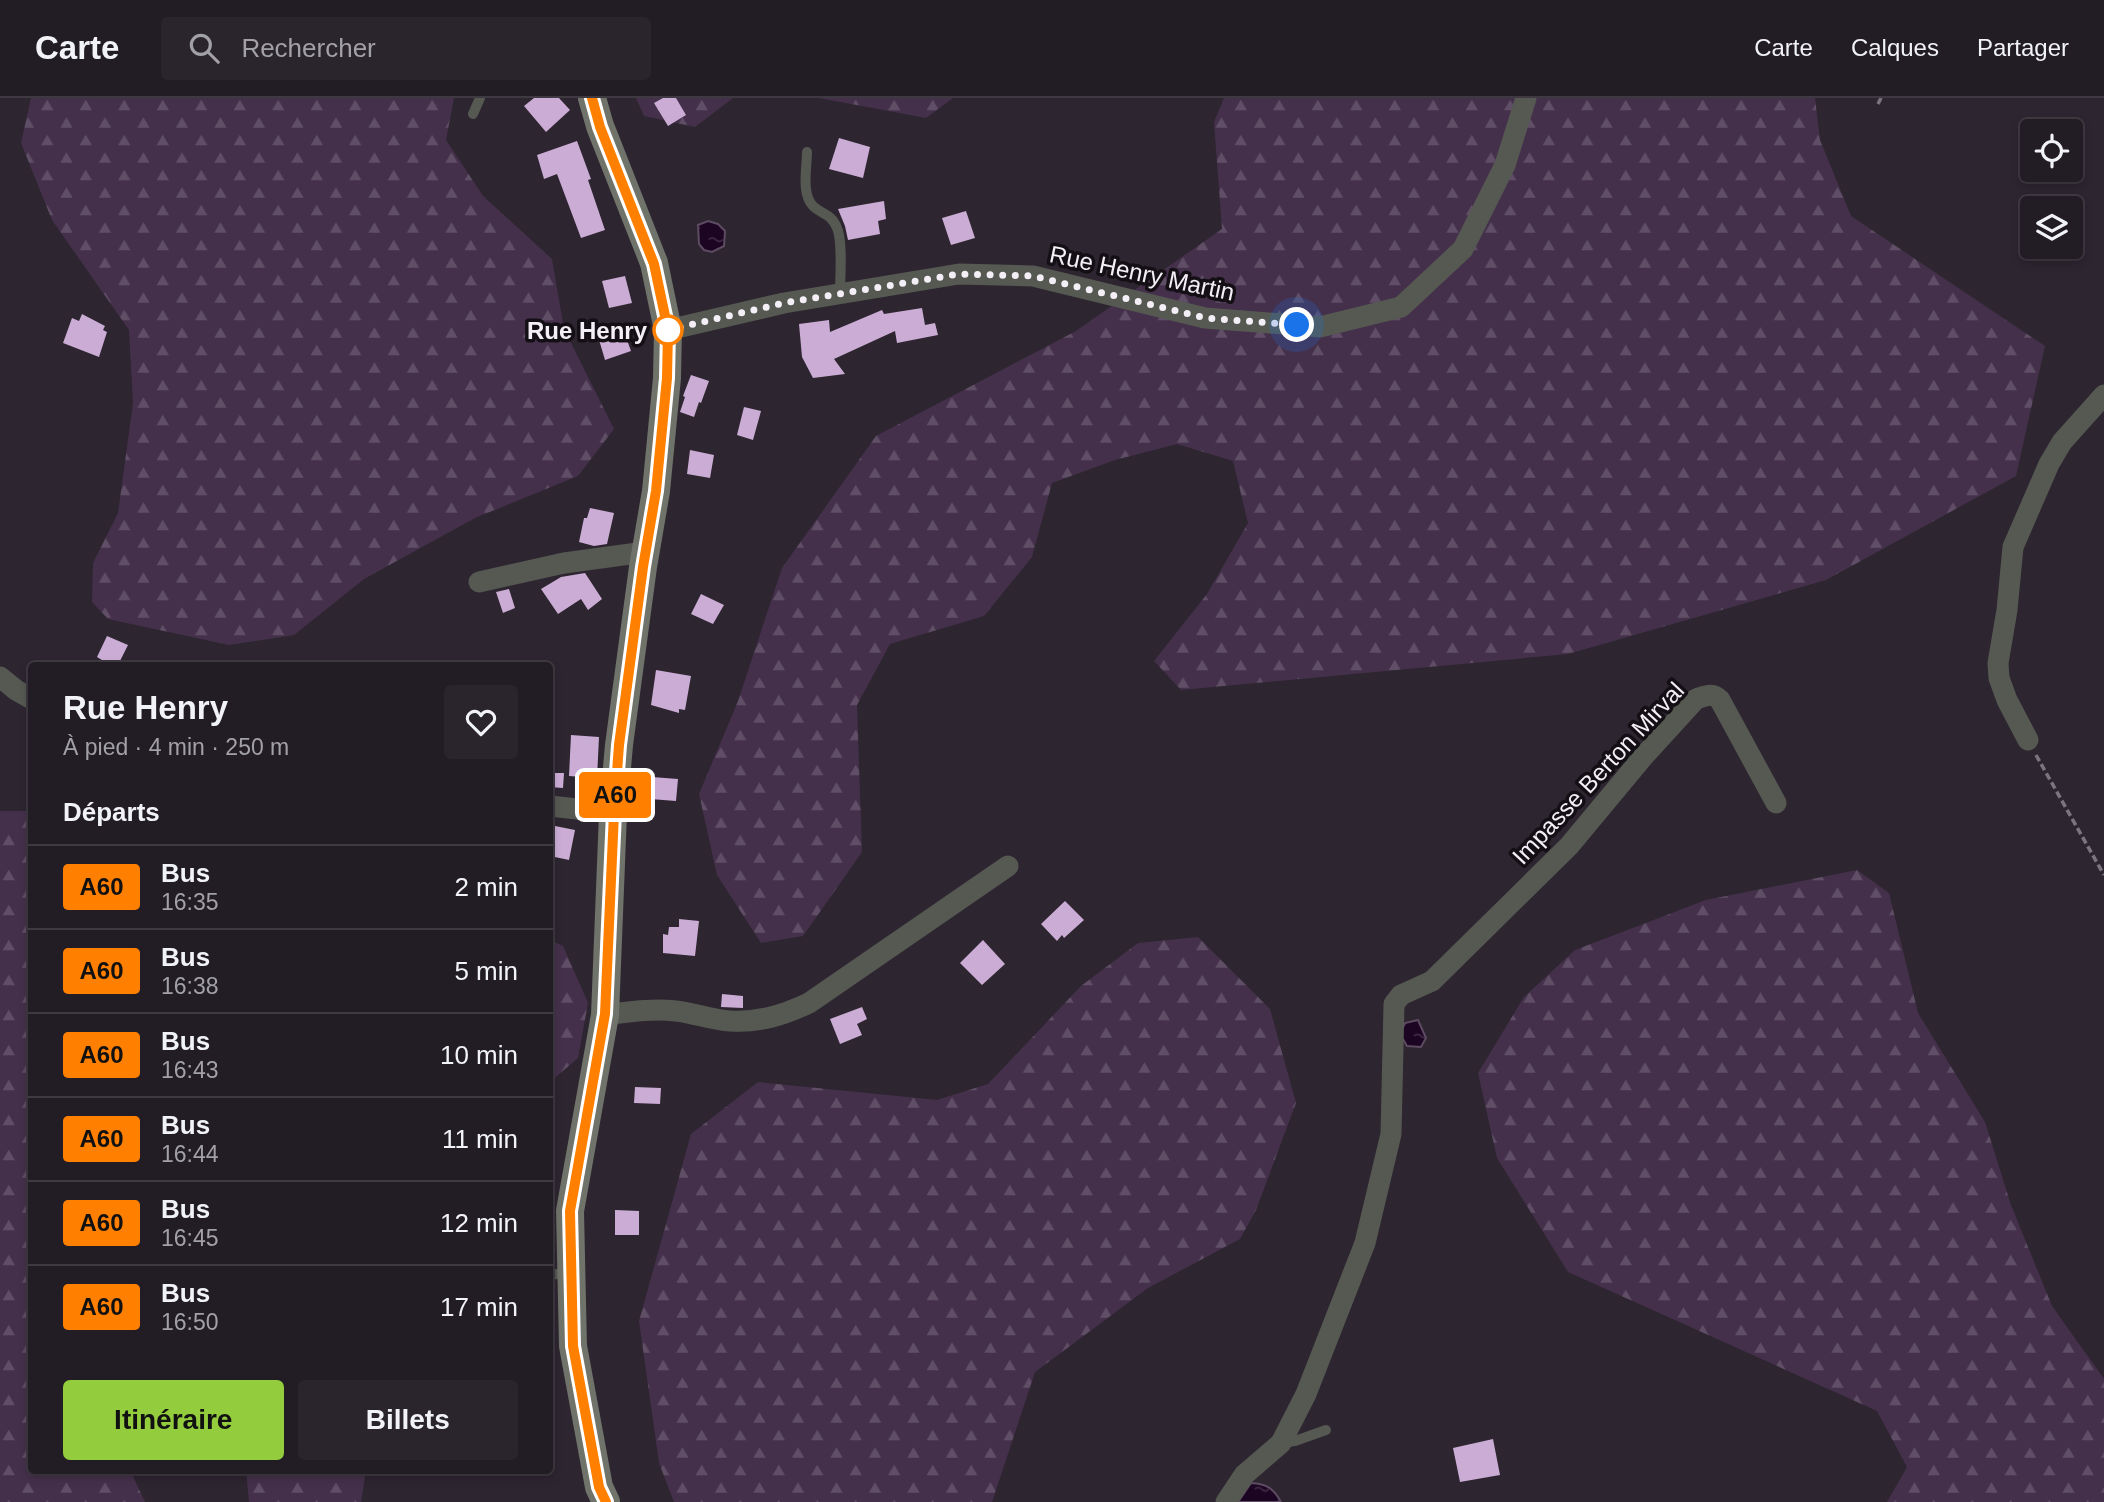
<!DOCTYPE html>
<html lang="fr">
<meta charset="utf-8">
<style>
:root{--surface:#221c24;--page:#2a252c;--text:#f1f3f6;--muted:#a2a1a6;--line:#3f3a41;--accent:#93cc3d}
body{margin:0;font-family:Helvetica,sans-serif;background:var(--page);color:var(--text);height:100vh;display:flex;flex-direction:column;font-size:26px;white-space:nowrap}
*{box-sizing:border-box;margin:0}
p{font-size:23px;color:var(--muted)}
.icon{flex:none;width:38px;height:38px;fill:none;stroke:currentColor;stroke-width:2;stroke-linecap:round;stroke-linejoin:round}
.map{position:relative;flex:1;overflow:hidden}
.details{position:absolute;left:28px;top:564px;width:525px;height:812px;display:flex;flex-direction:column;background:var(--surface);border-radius:7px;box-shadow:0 4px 10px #0003,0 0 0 2px var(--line)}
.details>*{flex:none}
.badge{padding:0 14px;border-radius:5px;font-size:24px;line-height:46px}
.fabs{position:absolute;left:2020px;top:21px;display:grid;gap:14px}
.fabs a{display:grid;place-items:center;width:63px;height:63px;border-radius:7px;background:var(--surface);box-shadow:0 4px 10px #0003,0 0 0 2px var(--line);font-size:35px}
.you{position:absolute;width:35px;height:35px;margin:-18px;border:5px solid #fff;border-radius:50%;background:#1a73e8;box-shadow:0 0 0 10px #1a73e833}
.map>.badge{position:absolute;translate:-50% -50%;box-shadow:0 0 0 4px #fff}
h2{padding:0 35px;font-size:26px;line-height:63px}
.round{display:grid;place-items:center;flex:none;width:74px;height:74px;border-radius:7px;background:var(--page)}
.summary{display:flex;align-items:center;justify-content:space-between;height:119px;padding:0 35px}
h1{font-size:33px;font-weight:700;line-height:52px}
.action{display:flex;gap:14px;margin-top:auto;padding:14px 35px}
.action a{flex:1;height:80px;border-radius:7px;background:var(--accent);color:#111;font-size:28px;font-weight:700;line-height:80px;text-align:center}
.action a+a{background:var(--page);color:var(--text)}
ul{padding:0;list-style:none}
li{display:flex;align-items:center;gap:21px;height:84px;padding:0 35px;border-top:2px solid var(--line)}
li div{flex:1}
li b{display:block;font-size:26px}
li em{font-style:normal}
li .badge{min-width:77px;font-weight:700;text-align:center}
header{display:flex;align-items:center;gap:42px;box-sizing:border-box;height:98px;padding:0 35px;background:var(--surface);border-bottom:2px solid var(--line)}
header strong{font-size:33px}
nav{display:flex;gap:38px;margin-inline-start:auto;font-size:24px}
.search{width:490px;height:63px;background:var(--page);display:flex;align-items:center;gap:18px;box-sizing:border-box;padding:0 24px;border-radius:7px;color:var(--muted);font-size:26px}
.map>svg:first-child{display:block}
.forest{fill:url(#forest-firs)}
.water{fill:url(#water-ripples);stroke:#5d4b62;stroke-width:2}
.building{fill:#cbacd5}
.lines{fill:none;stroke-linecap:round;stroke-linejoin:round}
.path{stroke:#7c757e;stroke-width:3.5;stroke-dasharray:7 3.5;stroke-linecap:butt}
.lane{stroke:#555952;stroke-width:10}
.street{stroke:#555952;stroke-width:21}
.secondary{stroke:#6f736a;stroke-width:28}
.line-casing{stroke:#fff;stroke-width:16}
.line{stroke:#ff8000;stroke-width:10}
.walk{stroke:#f4eef6;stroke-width:7;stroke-dasharray:0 12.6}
.stop-dot{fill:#fff;stroke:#ff8000;stroke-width:3.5}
.labels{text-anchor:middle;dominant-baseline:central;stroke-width:7;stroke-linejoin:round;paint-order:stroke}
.street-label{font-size:24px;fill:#f4eef6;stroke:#130f14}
.stop-label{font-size:24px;font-weight:bold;fill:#f4eef6;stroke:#130f14;text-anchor:end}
</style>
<header>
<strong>Carte</strong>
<div class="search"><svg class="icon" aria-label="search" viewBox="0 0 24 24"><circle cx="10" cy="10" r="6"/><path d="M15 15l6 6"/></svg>Rechercher</div>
<nav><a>Carte</a><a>Calques</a><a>Partager</a></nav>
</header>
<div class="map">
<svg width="2104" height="1404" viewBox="0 0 2104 1404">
<defs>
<pattern id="forest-firs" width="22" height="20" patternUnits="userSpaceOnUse" patternTransform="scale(1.75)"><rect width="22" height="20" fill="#45304b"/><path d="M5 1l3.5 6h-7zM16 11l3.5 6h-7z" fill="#604e66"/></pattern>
<pattern id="water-ripples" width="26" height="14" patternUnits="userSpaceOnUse" patternTransform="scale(1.75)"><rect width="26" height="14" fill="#1c0523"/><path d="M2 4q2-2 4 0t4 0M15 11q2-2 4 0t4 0" fill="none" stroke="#3e2a44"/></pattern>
</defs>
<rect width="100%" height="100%" fill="#2d2530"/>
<g class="forest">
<path d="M 31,0 L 454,0 L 446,42 L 483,98 L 552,161 L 564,231 L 614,331 L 578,378 L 475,420 L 364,481 L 294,537 L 229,547 L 108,521 L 92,504 L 93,465 L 118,415 L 133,305 L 129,232 L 52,122 L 21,45 Z"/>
<path d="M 636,0 L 733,0 L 695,29 L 644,18 Z"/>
<path d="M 819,0 L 953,0 L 926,20 Z"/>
<path d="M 1224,0 L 1815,0 L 1820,42 L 1851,118 L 2045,248 L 2016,378 L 1826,482 L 1568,556 L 1181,592 L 1154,563 L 1207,496 L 1248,425 L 1233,363 L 1177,346 L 1115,362 L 1052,385 L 1032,459 L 984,518 L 890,546 L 857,607 L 862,754 L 803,838 L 761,845 L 717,777 L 699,696 L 738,603 L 782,470 L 876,338 L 1076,233 L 1222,131 L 1214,24 Z"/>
<path d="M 0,713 L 32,713 L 32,1372 L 130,1372 L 145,1404 L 0,1404 Z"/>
<path d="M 1857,772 L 1889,795 L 1918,915 L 1985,1024 L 2011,1107 L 2052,1208 L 2104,1281 L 2104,1404 L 1887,1404 L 1907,1369 L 1877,1313 L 1568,1174 L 1497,1060 L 1478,975 L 1524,899 L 1575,852 L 1706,802 Z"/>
<path d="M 1198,839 L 1270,911 L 1296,1005 L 1256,1112 L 1240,1141 L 1148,1190 L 1035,1274 L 992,1404 L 674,1404 L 659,1365 L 639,1223 L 691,1036 L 758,984 L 937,1002 L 988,986 L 1081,888 L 1138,845 Z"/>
<path d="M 550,842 L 563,848 L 588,905 L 578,960 L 550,984 Z"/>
<path d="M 246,1372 L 366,1372 L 361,1404 L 249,1404 Z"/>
</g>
<g class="water">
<path d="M 708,123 L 718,126 L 725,133 L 724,148 L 712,154 L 704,152 L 699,146 L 698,127 Z"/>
<path d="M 1418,922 L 1426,940 L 1421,949 L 1407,948 L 1400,936 L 1405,925 Z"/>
<path d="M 1251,1385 C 1267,1386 1273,1390 1281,1404 L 1238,1404 Z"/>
</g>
<g class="building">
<path d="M 534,0 L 559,0 L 570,12 L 546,34 L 524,8 Z"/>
<path d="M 663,0 L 676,0 L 686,17 L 668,28 L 654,5 Z"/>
<path d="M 839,40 L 870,49 L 863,80 L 829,71 Z"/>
<path d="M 577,43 L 591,81 L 588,82 L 605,132 L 581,140 L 557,76 L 544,81 L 537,57 Z"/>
<path d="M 884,103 L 886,121 L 878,123 L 880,136 L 848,142 L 845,128 L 838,111 Z"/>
<path d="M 966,113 L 975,140 L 951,147 L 942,120 Z"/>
<path d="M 625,178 L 632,205 L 609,210 L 602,183 Z"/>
<path d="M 922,210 L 925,227 L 935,225 L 938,237 L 897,245 L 895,233 L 834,261 L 845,276 L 813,280 L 802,259 L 799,226 L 829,222 L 830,234 L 882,212 L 884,216 Z"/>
<path d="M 82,216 L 105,228 L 103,232 L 107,234 L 99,259 L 63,245 L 72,220 L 79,223 Z"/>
<path d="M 621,225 L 631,253 L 605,262 L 597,235 Z"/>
<path d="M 691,277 L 709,283 L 701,305 L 699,304 L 694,319 L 680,314 L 685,299 L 683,298 Z"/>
<path d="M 744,309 L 761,313 L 753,342 L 737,337 Z"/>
<path d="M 690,352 L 714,357 L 710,380 L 687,376 Z"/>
<path d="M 590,410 L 614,415 L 607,446 L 594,448 L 579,444 L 584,420 L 587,420 Z"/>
<path d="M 585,475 L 602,501 L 588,512 L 581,501 L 558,516 L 541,491 L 561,479 Z"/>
<path d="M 509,491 L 515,510 L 503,515 L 496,494 Z"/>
<path d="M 701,496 L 724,507 L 713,526 L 691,516 Z"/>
<path d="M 107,538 L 128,547 L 118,567 L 110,567 L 97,559 Z"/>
<path d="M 656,572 L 691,578 L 685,612 L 679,611 L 679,615 L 651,607 Z"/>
<path d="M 571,637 L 599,639 L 597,680 L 569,678 Z"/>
<path d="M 550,675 L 564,675 L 563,690 L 550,689 Z"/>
<path d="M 652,679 L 678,681 L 676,703 L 650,701 Z"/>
<path d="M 550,727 L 575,732 L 569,762 L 550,758 Z"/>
<path d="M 1065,803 L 1084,822 L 1064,840 L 1062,837 L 1057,843 L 1041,826 Z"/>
<path d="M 679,821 L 699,823 L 695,858 L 663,855 L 663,836 L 668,837 L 669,829 L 679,829 Z"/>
<path d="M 983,842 L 1005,866 L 982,887 L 960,865 Z"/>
<path d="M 722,896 L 743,898 L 743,910 L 721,909 Z"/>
<path d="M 862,909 L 867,921 L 857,926 L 862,937 L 840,946 L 830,921 Z"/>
<path d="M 635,989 L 661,990 L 660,1006 L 634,1005 Z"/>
<path d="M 615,1112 L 639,1113 L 639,1137 L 615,1137 Z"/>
<path d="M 1493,1341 L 1500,1377 L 1460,1384 L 1453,1350 Z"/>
</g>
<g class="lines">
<g class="path">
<path d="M 1878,6 L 1881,0"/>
<path d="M 2036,657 L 2104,777"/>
</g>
<g class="lane">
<path d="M 473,16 L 480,0"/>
<path d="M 807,54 C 807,69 801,96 813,108 C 822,117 831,115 837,130 C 843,143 840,180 840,196"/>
<path d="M 550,1177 L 571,1174"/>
<path d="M 1281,1345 L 1295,1343 L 1326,1332"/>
</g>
<g class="street">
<path d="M 668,232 L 784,205 L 959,176 L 1033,178 L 1205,220 L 1320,229 L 1401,209 L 1463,151 L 1505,67 L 1526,0"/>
<path d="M 479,484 L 564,465 L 645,454"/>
<path d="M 0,579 L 16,592 L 32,601"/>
<path d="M 2028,642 L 2007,602 L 1999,580 L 1998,565 L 2007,512 L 2013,449 L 2049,366 L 2062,344 L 2104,297"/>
<path d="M 550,708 L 613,715"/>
<path d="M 605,917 C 628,914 653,910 676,913 C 694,915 712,922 730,923 C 759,925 784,917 809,905 L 1008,768"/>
<path d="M 1226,1404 L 1244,1377 L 1281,1345 L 1306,1296 L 1365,1145 L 1391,1036 L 1394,906 L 1401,897 L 1432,883 L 1569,748 L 1643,659 L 1696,601 C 1706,598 1712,594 1720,602 L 1776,705"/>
</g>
<path class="secondary" d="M 592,0 L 600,28 L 654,165 L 668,232 L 667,280 L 656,393 L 643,469 L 619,647 L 613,715 L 605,917 L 570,1113 L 573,1248 L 599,1389 L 606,1404"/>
</g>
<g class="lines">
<defs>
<path id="line" d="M 592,0 L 600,29 L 654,166 L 668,232 L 667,280 L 656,393 L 643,469 L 619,647 L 614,715 L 605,916 L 570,1113 L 573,1248 L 599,1389 L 606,1404"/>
</defs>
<use href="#line" class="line-casing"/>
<use href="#line" class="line"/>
<path class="walk" d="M 668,232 L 784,205 L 959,176 L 1033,178 L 1206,220 L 1297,227"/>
</g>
<circle class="stop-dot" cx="668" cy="232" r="14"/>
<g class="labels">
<g class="street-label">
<text transform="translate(1142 175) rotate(12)">Rue Henry Martin</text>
<text transform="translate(1598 675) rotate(-47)">Impasse Berton Mirval</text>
</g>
<g class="stop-label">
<text x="647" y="232">Rue Henry</text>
</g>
</g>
</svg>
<div class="fabs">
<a><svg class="icon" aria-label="locate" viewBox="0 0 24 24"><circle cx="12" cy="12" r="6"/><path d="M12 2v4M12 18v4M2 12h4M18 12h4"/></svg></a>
<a><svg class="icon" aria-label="layers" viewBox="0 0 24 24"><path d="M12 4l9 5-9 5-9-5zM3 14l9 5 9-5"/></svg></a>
</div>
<div class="you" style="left:1297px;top:227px"></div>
<b class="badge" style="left:615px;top:697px;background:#ff8000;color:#111">A60</b>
<section class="details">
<div class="summary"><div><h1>Rue Henry</h1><p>À pied · 4 min · 250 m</p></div><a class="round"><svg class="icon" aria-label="heart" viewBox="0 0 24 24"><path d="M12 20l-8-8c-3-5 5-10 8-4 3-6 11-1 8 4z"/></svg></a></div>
<h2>Départs</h2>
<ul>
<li><span class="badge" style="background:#ff8000;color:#111">A60</span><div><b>Bus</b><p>16:35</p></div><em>2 min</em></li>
<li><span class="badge" style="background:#ff8000;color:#111">A60</span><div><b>Bus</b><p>16:38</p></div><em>5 min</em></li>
<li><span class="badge" style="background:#ff8000;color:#111">A60</span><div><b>Bus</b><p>16:43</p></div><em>10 min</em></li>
<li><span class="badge" style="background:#ff8000;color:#111">A60</span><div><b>Bus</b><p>16:44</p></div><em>11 min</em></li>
<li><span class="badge" style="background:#ff8000;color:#111">A60</span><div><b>Bus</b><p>16:45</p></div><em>12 min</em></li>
<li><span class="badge" style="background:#ff8000;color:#111">A60</span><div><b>Bus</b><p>16:50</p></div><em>17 min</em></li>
</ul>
<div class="action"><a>Itinéraire</a><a>Billets</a></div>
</section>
</div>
